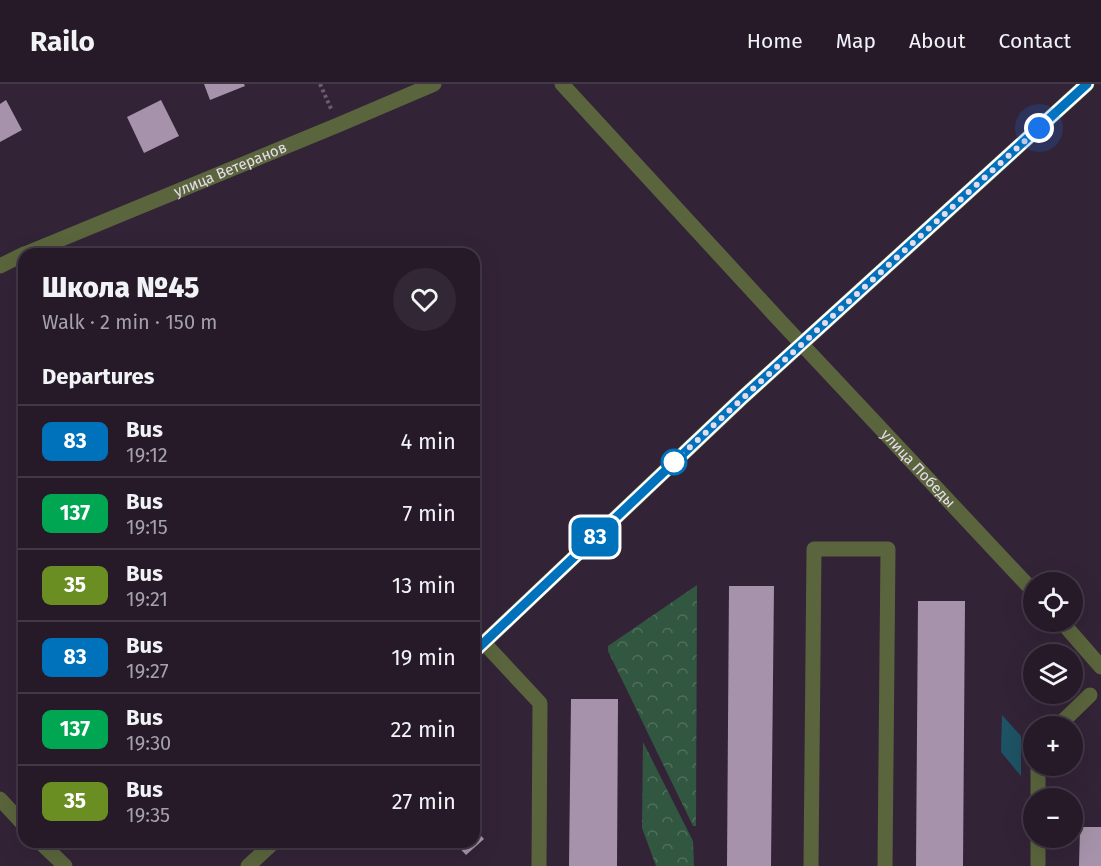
<!DOCTYPE html>
<meta charset="utf-8">
<style>
:root{--surface:#261a29;--page:#322735;--text:#f1f3f6;--muted:#a4a1a8;--line:#423846}
body{margin:0;font-family:"Fira Sans",sans-serif;background:var(--page);color:var(--text);height:100vh;display:flex;flex-direction:column;font-size:22px;white-space:nowrap}
*{box-sizing:border-box;margin:0}
p{font-size:20px;color:var(--muted)}
.icon{flex:none;width:33px;height:33px;fill:none;stroke:currentColor;stroke-width:2;stroke-linecap:round;stroke-linejoin:round}
.map{position:relative;flex:1;overflow:hidden}
.side{position:absolute;left:18px;top:164px;width:462px;height:600px;display:flex;flex-direction:column;background:var(--surface);border-radius:18px;box-shadow:0 6px 24px #0002,0 0 0 2px var(--line)}
.side>*{flex:none}
.badge{padding:0 12px;border-radius:9px;font-size:21px;line-height:39px}
.tools{position:absolute;left:1023px;top:488px;display:grid;gap:12px}
.tools a{display:grid;place-items:center;width:60px;height:60px;border-radius:50%;background:var(--surface);box-shadow:0 6px 24px #0002,0 0 0 2px var(--line);font-size:30px}
.you{position:absolute;width:30px;height:30px;margin:-15px;border:4px solid #fff;border-radius:50%;background:#1a73e8;box-shadow:0 0 0 9px #1a73e833}
.map>.badge{position:absolute;translate:-50% -50%;box-shadow:0 0 0 3px #fff}
h2{padding:0 24px;font-size:22px;line-height:54px}
.round{display:grid;place-items:center;flex:none;width:63px;height:63px;border-radius:32px;background:var(--page)}
.overview{display:flex;align-items:center;justify-content:space-between;height:102px;padding:0 24px}
h1{font-size:28px;font-weight:800;line-height:45px}
ul{padding:0;list-style:none}
li{display:flex;align-items:center;gap:18px;height:72px;padding:0 24px;border-top:2px solid var(--line)}
li div{flex:1}
li b{display:block;font-size:22px}
li em{font-style:normal}
li .badge{min-width:66px;font-weight:700;text-align:center}
header{display:flex;align-items:center;gap:36px;box-sizing:border-box;height:84px;padding:0 30px;background:var(--surface);border-bottom:2px solid var(--line)}
header strong{font-size:28px}
nav{display:flex;gap:33px;margin-inline-start:auto;font-size:21px}
.map>svg:first-child{display:block}
.forest{fill:url(#forest-crowns)}
.water{fill:#1d5364}
.building{fill:#a693ab}
.lines{fill:none;stroke-linecap:round;stroke-linejoin:round}
.path{stroke:#6b5d6f;stroke-width:4;stroke-dasharray:3 3;stroke-linecap:butt}
.minor{stroke:#5a653d;stroke-width:15}
.line-casing{stroke:#fff;stroke-width:14}
.line{stroke:#0072bc;stroke-width:9}
.walk{stroke:#e6dce9;stroke-width:6;stroke-dasharray:0 10.8}
.stop-dot{fill:#fff;stroke:#0072bc;stroke-width:3}
.labels{text-anchor:middle;dominant-baseline:central;stroke-width:6;stroke-linejoin:round;paint-order:stroke}
.street-label{font-size:15px;fill:#e6dce9;stroke:#291a2d}
</style>
<header>
<strong>Railo</strong>
<nav><a>Home</a><a>Map</a><a>About</a><a>Contact</a></nav>
</header>
<div class="map">
<svg width="1101" height="782" viewBox="0 0 1101 782">
<defs>
<pattern id="forest-crowns" width="20" height="18" patternUnits="userSpaceOnUse" patternTransform="scale(1.5)"><rect width="20" height="18" fill="#315741"/><path d="M2 6a3 3 0 1 1 6 0M12 15a3 3 0 1 1 6 0" fill="none" stroke="#4f6f5c"/></pattern>
</defs>
<rect width="100%" height="100%" fill="#332337"/>
<g class="forest">
<path d="M 697,501 L 696,742 L 693,742 L 608,567 L 608,562 Z"/>
<path d="M 643,658 L 693,757 L 694,782 L 656,782 L 642,744 Z"/>
</g>
<path class="water" d="M 1002,631 L 1021,652 L 1021,692 L 1001,668 Z"/>
<g class="building">
<path d="M 204,0 L 244,0 L 245,2 L 210,16 Z"/>
<path d="M 6,16 L 22,46 L 0,58 L 0,20 Z"/>
<path d="M 161,16 L 179,52 L 144,69 L 127,33 Z"/>
<path d="M 729,502 L 774,502 L 771,782 L 727,782 Z"/>
<path d="M 918,517 L 965,517 L 963,782 L 916,782 Z"/>
<path d="M 571,615 L 618,615 L 617,782 L 569,782 Z"/>
<path d="M 1080,743 L 1101,743 L 1101,782 L 1079,782 Z"/>
<path d="M 474,744 L 484,755 L 466,771 L 454,758 L 474,758 Z"/>
</g>
<g class="lines">
<path class="path" d="M 320,0 L 332,27"/>
<g class="minor">
<path id="s1" d="M 562,0 L 781,238 L 1034,508"/>
<path id="s2" d="M 25,170 L 338,41 L 434,0"/>
<path d="M 0,182 L 24,170"/>
<path d="M 1061,537 L 1101,583"/>
<path d="M 484,559 L 540,619 L 539,782"/>
<path d="M 474,568 L 742,314 L 1087,0"/>
<path d="M 1058,642 L 1090,611"/>
<path d="M 1038,714 L 1038,681"/>
<path d="M 0,715 L 24,741"/>
<path d="M 40,758 L 65,782"/>
<path d="M 248,782 L 274,758"/>
<path d="M 811,782 L 814,465 L 888,465 L 885,782"/>
<path d="M 1038,782 L 1038,753"/>
</g>
</g>
<g class="lines">
<defs>
<path id="line" d="M 474,568 L 742,314 L 1087,0"/>
</defs>
<use href="#line" class="line-casing"/>
<use href="#line" class="line"/>
<path class="walk" d="M 674,378 L 756,302 L 1039,44"/>
</g>
<circle class="stop-dot" cx="674" cy="378" r="12"/>
<g class="labels">
<g class="street-label">
<text stroke="none"><textPath href="#s2" startOffset="222">улица Ветеранов</textPath></text>
<text stroke="none"><textPath href="#s1" startOffset="524">улица Победы</textPath></text>
</g>
</g>
</svg>
<div class="tools">
<a><svg class="icon" aria-label="locate" viewBox="0 0 24 24"><circle cx="12" cy="12" r="6"/><path d="M12 2v4M12 18v4M2 12h4M18 12h4"/></svg></a>
<a><svg class="icon" aria-label="layers" viewBox="0 0 24 24"><path d="M12 4l9 5-9 5-9-5zM3 14l9 5 9-5"/></svg></a>
<a>+</a>
<a>−</a>
</div>
<div class="you" style="left:1039px;top:44px"></div>
<b class="badge" style="left:595px;top:453px;background:#0072bc;color:#fff">83</b>
<section class="side">
<div class="overview"><div><h1>Школа №45</h1><p>Walk · 2 min · 150 m</p></div><a class="round"><svg class="icon" aria-label="heart" viewBox="0 0 24 24"><path d="M12 20l-8-8c-3-5 5-10 8-4 3-6 11-1 8 4z"/></svg></a></div>
<h2>Departures</h2>
<ul>
<li><span class="badge" style="background:#0072bc;color:#fff">83</span><div><b>Bus</b><p>19:12</p></div><em>4 min</em></li>
<li><span class="badge" style="background:#00a651;color:#fff">137</span><div><b>Bus</b><p>19:15</p></div><em>7 min</em></li>
<li><span class="badge" style="background:#6b8e23;color:#fff">35</span><div><b>Bus</b><p>19:21</p></div><em>13 min</em></li>
<li><span class="badge" style="background:#0072bc;color:#fff">83</span><div><b>Bus</b><p>19:27</p></div><em>19 min</em></li>
<li><span class="badge" style="background:#00a651;color:#fff">137</span><div><b>Bus</b><p>19:30</p></div><em>22 min</em></li>
<li><span class="badge" style="background:#6b8e23;color:#fff">35</span><div><b>Bus</b><p>19:35</p></div><em>27 min</em></li>
</ul>
</section>
</div>
